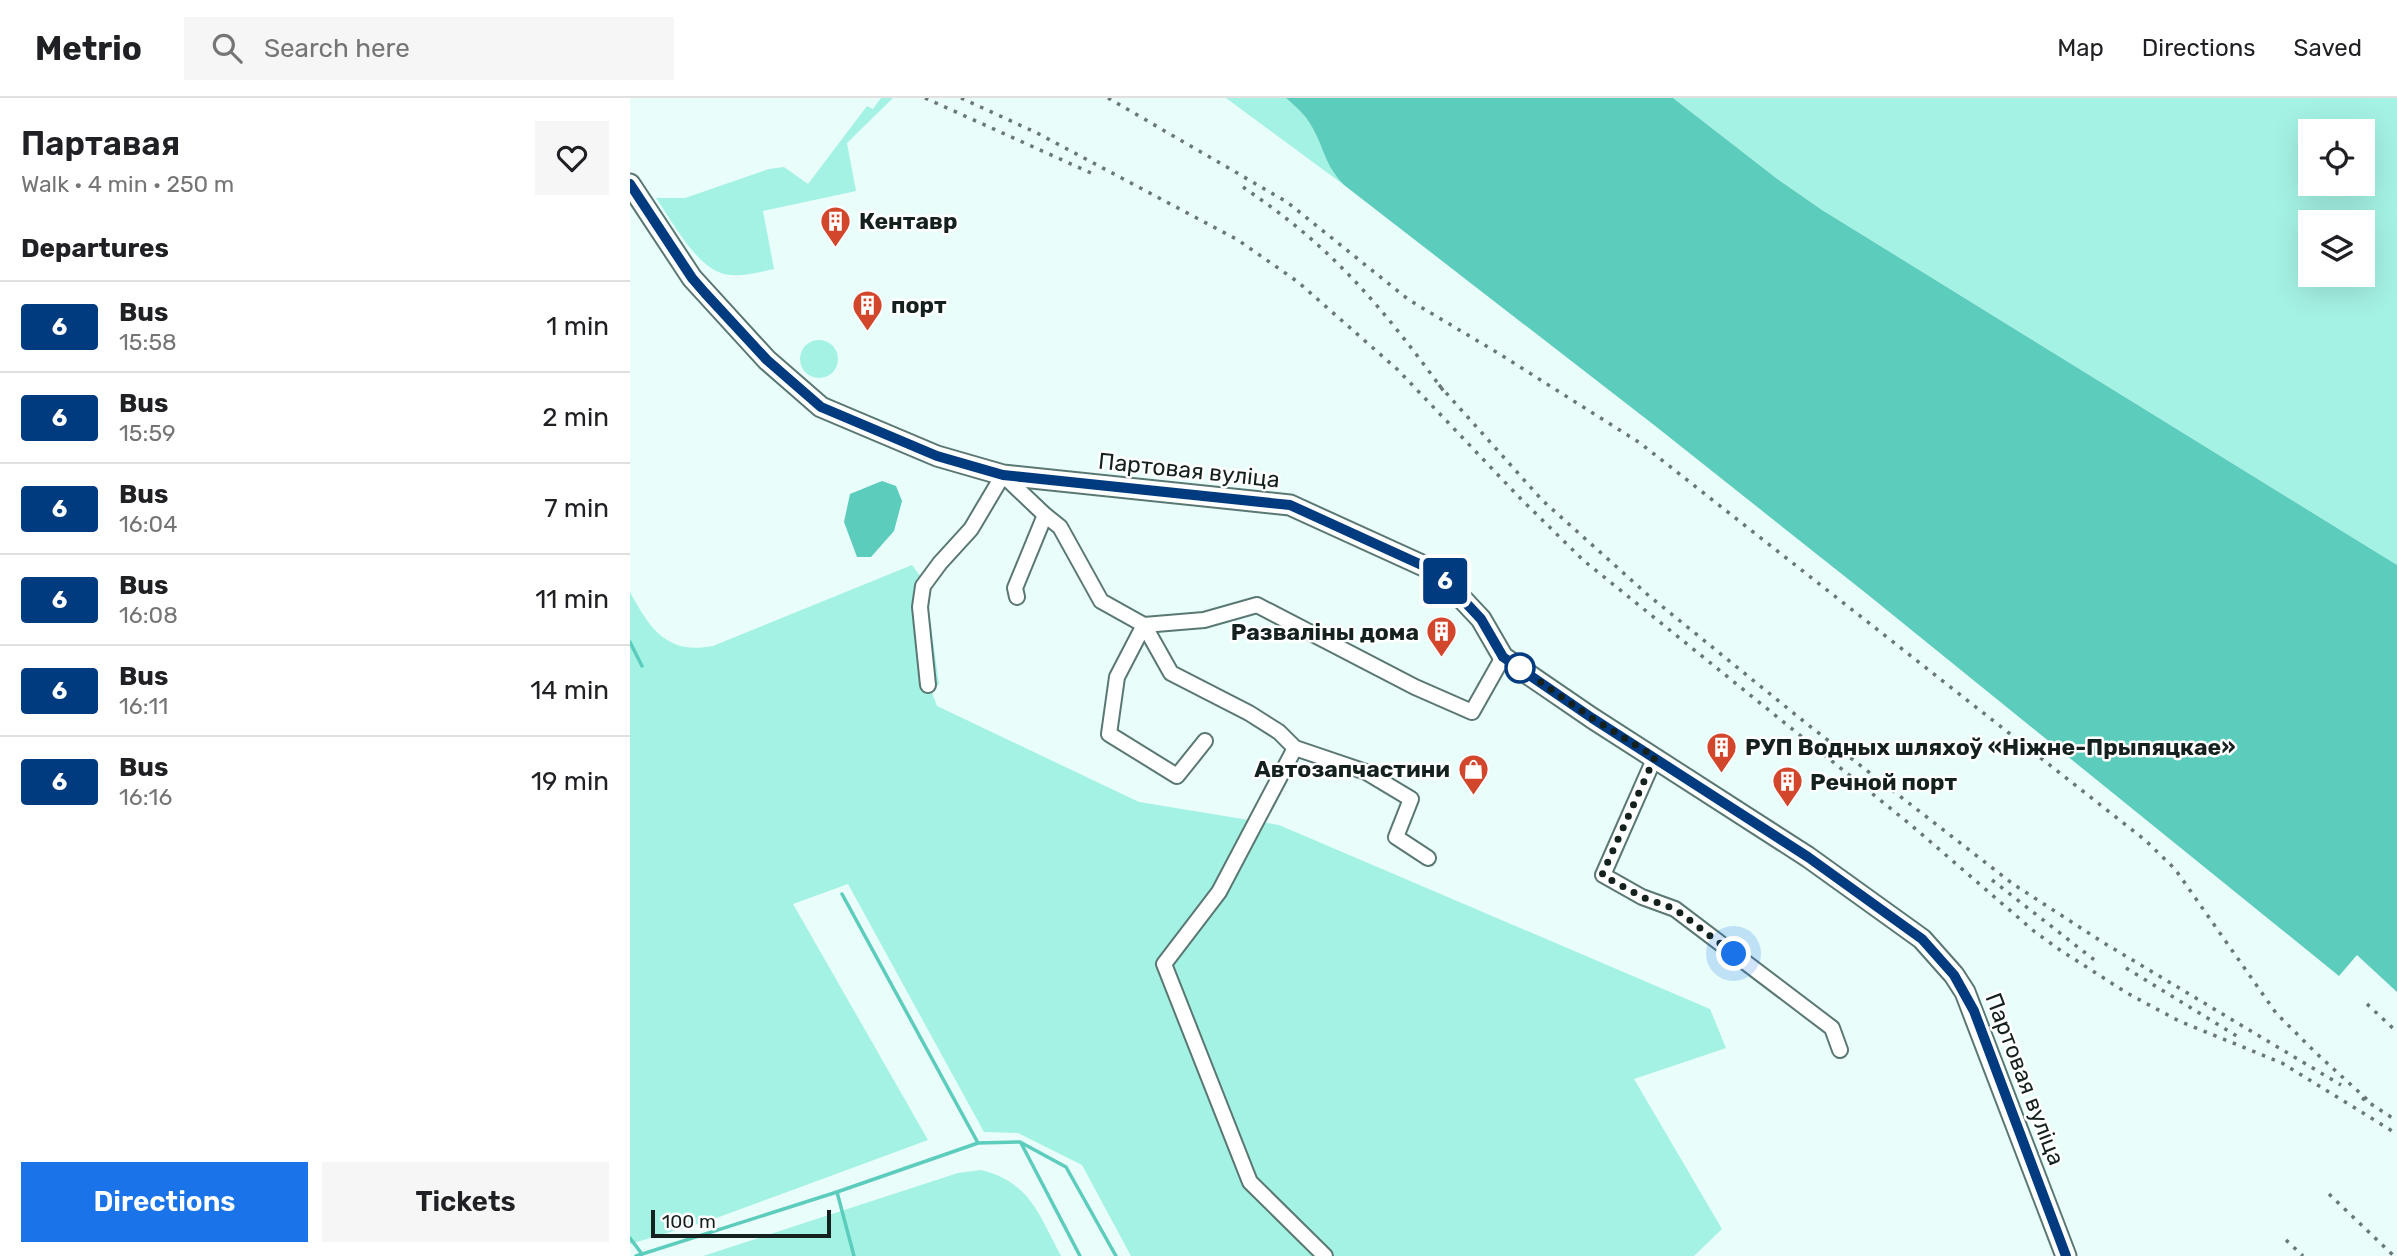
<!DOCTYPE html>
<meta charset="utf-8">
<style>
:root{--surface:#fff;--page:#f6f6f6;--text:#202124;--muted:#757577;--line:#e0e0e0;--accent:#1a73e8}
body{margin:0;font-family:Rubik,sans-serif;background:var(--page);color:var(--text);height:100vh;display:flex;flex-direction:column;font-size:26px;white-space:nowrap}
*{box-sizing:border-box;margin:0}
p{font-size:23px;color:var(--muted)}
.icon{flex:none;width:38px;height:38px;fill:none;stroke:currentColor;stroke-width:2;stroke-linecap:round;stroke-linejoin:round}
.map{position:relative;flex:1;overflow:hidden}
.sheet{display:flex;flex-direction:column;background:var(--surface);width:630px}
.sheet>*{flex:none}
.badge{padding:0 14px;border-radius:5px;font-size:24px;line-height:46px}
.fabs{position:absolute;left:1668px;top:21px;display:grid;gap:14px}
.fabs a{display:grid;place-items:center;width:77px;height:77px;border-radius:0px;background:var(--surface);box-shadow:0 7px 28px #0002;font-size:35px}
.scale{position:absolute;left:21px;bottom:18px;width:180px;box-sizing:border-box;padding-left:7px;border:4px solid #15211f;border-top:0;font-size:19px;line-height:24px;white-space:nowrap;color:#15211f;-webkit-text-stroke:5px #fff;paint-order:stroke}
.you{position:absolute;width:35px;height:35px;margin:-18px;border:5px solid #fff;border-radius:50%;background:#1a73e8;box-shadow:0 0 0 10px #1a73e833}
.map>.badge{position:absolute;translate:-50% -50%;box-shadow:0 0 0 4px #fff}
h2{padding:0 21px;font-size:26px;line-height:63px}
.round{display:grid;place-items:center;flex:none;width:74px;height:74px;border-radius:0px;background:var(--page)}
.headline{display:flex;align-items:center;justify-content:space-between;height:119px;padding:0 21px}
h1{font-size:33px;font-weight:600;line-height:52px}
.primary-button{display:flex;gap:14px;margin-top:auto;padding:14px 21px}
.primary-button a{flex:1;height:80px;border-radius:0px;background:var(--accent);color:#fff;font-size:28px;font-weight:600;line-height:80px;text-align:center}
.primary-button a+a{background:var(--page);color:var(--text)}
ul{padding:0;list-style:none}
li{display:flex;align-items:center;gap:21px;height:91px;padding:0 21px;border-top:2px solid var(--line)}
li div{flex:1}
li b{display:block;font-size:26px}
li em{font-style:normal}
li .badge{min-width:77px;font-weight:700;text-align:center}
header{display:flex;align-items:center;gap:42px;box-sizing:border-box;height:98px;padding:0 35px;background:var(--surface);border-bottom:2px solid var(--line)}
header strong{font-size:33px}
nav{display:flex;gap:38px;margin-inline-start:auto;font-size:24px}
.search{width:490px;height:63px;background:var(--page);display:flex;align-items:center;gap:18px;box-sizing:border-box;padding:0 24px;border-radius:0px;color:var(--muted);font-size:26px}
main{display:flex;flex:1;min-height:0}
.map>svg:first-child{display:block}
.green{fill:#a4f2e4;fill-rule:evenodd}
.water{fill:#5cccbc}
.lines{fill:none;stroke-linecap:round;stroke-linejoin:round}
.stream{stroke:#5cccbc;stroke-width:3.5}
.street-casing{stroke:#5a7873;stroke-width:18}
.secondary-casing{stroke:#5a7873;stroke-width:23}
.street{stroke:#fff;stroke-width:14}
.secondary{stroke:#fff;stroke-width:19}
.rail{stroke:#697876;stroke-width:3.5;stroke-dasharray:3.5 7;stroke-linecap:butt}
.line-casing{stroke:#fff;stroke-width:16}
.line{stroke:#003b80;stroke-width:10}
.walk{stroke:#15211f;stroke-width:7;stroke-dasharray:0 12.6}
.stop-dot{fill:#fff;stroke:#003b80;stroke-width:3.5}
.labels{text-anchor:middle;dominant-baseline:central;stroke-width:5;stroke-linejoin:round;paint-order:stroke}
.poi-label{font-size:23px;font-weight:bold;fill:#15211f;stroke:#fff;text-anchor:start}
.street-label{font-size:23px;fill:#15211f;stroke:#fff}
</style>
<header>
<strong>Metrio</strong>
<div class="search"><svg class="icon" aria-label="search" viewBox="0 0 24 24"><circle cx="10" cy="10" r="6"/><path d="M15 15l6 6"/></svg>Search here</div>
<nav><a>Map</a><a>Directions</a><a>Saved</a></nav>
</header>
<main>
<section class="sheet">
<div class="headline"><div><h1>Партавая</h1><p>Walk · 4 min · 250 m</p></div><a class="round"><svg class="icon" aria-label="heart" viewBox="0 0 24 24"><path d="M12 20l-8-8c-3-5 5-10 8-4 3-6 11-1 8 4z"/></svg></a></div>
<h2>Departures</h2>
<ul>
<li><span class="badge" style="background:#003b80;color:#fff">6</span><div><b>Bus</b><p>15:58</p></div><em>1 min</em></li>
<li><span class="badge" style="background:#003b80;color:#fff">6</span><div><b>Bus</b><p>15:59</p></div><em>2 min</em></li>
<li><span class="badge" style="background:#003b80;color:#fff">6</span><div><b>Bus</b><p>16:04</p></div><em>7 min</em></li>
<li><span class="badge" style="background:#003b80;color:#fff">6</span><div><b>Bus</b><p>16:08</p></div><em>11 min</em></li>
<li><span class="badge" style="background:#003b80;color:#fff">6</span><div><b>Bus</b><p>16:11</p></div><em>14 min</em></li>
<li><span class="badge" style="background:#003b80;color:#fff">6</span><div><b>Bus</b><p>16:16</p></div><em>19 min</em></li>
</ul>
<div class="primary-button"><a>Directions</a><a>Tickets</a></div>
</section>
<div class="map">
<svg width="1767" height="1158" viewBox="0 0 1767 1158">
<rect width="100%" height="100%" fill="#e9fdfa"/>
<g class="green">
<path d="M 251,0 L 263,0 L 217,45 L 226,93 L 133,113 L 144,171 C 130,174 115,178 101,177 C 69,176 43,124 26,100 L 55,100 L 139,71 L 154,69 L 178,86 L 237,8 L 243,11 Z"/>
<path d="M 596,0 L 656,0 C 666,9 676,17 682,29 C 695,52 694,66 714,87 Z"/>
<path d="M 1043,0 L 1767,0 L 1767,467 L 1192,112 L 1146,80 ZM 1680,33 L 1732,33 L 1732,86 L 1680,86 ZM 1680,124 L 1732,124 L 1732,177 L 1680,177 Z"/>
<circle cx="189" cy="261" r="19"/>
<path d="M 282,467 L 300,491 L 298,507 L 309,586 L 301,592 L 307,608 L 509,704 L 649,727 L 1080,911 L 1096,950 L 1004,981 L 1092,1131 L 1064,1158 L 501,1158 L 452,1067 L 388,1035 L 354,1034 L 218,786 L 163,806 L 298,1042 L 81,1122 L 0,1146 L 0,494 C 20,531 37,557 83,548 Z"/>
<path d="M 351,1072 C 400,1084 409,1117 431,1158 L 73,1158 L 328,1075 Z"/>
</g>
<g class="water">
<path d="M 656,0 L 1043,0 L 1146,80 L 1192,112 L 1767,467 L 1767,894 L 1727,857 L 1709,878 L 1237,496 L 1024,327 L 714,87 C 694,66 695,52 682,29 C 676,17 666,9 656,0 Z"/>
<path d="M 252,383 L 266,388 L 272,403 L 264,433 L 241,459 L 227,459 L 214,424 L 220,396 Z"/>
</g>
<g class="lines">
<g class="stream">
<path d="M 0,544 L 12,568"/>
<path d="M 212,796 L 348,1045"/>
<path d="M 391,1045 L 450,1158"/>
<path d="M 207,1094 L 224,1158"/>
<path d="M 0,1140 L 12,1156"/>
<path d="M 6,1158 L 207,1094 L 348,1045 L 390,1044 L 436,1069 L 486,1158"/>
</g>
<defs>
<g id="street">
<path d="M 415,417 L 430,429 L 471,503 L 514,527 L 541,575 L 619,615 L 649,634 L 665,650 L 736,674 L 781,701 L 766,739 L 798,760"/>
<path d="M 514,527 L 574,522 L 627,507 L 785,589 L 842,614 L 873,559"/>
<path d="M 514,527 L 487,579 L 479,636 L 547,678 L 575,643"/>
<path d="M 298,587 L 290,509 L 293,488 L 310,465 L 341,431 L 373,377 L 415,417 L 385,490 L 387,499"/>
<path d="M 665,650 L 589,794 L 534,866 L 620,1084 L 695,1158"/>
<path d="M 1025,659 L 973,777 L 1012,799 L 1045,811 L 1202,930 L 1210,952"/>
</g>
<path id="secondary" d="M 0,86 L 62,180 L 137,262 L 191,309 L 307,358 L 373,377 L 660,407 L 807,474 L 851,521 L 873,559 L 962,620 L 1178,759 L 1292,841 L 1324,877 L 1335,894 L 1436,1158"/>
</defs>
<use href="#street" class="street-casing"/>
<use href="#secondary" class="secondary-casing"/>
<use href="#street" class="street"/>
<use href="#secondary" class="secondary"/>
<g class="rail">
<path d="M 295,0 L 461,75"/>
<path d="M 331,0 L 407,35 L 608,142 L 668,184 L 768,272 L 891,401 L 953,462 L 1281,727 L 1405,834 L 1430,852 L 1497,895 L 1549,923 L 1652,965 L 1767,1036"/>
<path d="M 478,0 L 657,104 L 779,202 L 868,255 L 1010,345 L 1515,742 L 1545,771 L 1646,915 L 1686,955 L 1741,1005"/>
<path d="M 613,89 C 639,107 665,126 689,148 C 737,191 777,243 815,295"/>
<path d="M 809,287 L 912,402 L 1018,497 L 1177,626 L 1383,786 L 1474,845 L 1711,987"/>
<path d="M 1362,782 L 1467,864"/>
<path d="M 1496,870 L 1610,940"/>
<path d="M 1737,906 L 1767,934"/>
<path d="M 1732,1000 L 1767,1023"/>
<path d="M 1699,1096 L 1764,1158"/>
<path d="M 1656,1142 L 1673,1158"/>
</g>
</g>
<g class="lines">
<defs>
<path id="line" d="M 0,86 L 62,180 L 75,195 L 137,262 L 191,309 L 307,358 L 373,377 L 660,407 L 807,474 L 851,521 L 873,559 L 962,620 L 1178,759 L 1292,841 L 1324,877 L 1344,913 L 1436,1158"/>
</defs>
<use href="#line" class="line-casing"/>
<use href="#line" class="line"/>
<path class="walk" d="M 890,570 L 962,620 L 1025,659 L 972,777 L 1012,799 L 1045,811 L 1104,856"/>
</g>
<defs>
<symbol id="building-pin" viewBox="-11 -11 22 30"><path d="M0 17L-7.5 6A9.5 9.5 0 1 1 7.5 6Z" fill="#d2462c" stroke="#fff"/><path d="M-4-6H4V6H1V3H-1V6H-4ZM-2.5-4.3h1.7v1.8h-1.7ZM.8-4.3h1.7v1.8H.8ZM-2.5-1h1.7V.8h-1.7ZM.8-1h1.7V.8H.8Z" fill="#fff"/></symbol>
<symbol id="shop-pin" viewBox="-11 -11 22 30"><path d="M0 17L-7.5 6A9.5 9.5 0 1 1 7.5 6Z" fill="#d2462c" stroke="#fff"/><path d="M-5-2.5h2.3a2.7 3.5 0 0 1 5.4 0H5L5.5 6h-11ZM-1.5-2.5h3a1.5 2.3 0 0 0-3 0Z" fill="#fff"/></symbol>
</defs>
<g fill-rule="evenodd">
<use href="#building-pin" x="188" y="106" width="35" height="47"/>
<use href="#building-pin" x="220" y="190" width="35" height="47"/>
<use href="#building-pin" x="794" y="516" width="35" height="47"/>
<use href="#building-pin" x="1074" y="632" width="35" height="47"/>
<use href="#shop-pin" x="826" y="654" width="35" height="47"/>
<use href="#building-pin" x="1140" y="666" width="35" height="47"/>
</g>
<circle class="stop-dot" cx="890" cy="570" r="14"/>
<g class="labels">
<g class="poi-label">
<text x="229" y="123">Кентавр</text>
<text x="261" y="207">порт</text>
<text x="789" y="534" text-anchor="end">Разваліны дома</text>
<text x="1115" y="649">РУП Водных шляхоў «Ніжне-Прыпяцкае»</text>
<text x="820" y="671" text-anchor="end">Автозапчастини</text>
<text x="1180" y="684">Речной порт</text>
</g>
<g class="street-label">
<text transform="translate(559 372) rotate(6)">Партовая вуліца</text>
<text transform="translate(1395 981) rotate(69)">Партовая вуліца</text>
</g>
</g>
</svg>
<div class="fabs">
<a><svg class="icon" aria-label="locate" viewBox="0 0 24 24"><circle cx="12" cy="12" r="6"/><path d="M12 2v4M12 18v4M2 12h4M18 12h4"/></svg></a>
<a><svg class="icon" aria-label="layers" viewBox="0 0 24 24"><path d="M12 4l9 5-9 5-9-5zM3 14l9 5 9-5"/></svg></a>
</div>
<div class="scale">100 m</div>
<div class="you" style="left:1104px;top:856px"></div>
<b class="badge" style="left:815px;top:483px;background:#003b80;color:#fff">6</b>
</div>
</main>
